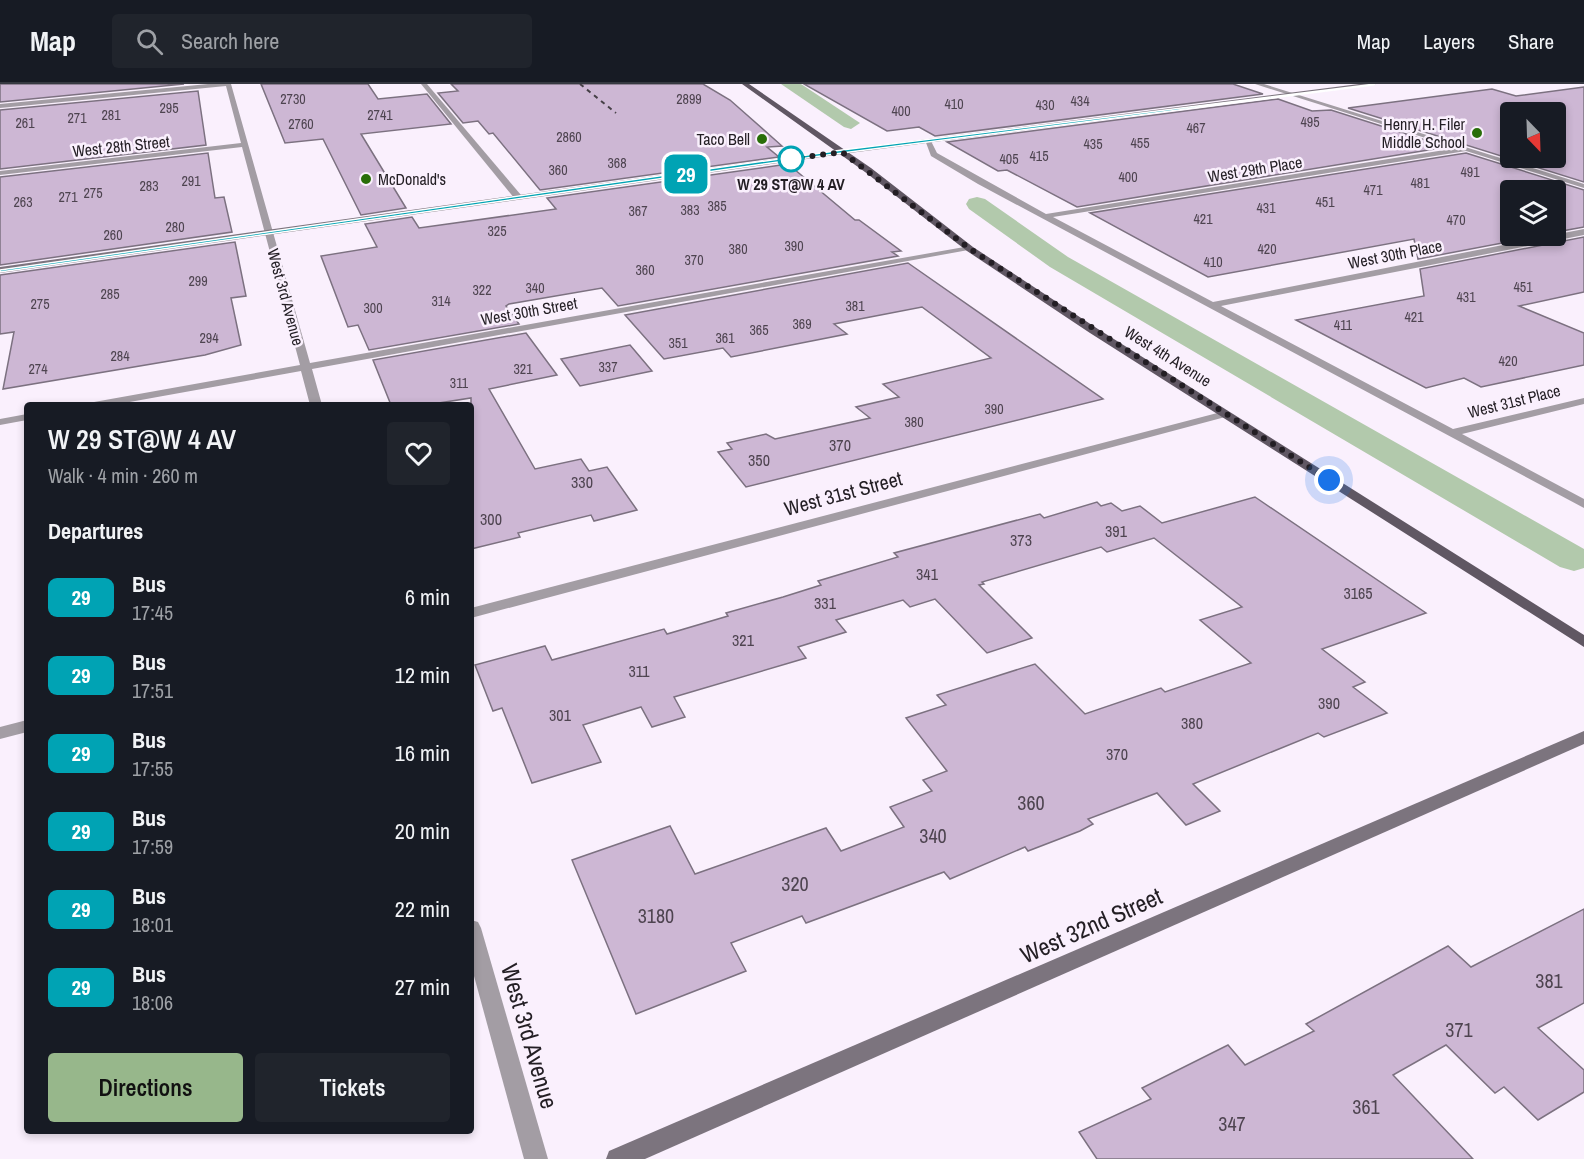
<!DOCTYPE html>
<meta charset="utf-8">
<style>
:root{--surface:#171b24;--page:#20242c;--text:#f1f3f6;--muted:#9ea1a6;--line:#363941;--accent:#97b78b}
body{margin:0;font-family:"Archivo Narrow",sans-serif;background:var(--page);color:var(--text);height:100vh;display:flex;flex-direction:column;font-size:22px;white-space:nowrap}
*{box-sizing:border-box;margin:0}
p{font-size:20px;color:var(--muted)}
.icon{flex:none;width:33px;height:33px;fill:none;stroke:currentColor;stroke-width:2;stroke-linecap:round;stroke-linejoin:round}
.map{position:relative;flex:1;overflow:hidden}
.details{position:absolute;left:24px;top:318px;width:450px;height:732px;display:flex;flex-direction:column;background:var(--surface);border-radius:6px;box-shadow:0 3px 9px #0003}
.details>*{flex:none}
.badge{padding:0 12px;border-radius:9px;font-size:21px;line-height:39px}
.needle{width:39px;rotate:157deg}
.tools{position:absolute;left:1500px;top:18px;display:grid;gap:12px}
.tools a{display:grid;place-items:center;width:66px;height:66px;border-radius:6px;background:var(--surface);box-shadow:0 3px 9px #0003;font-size:30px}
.you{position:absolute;width:30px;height:30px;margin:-15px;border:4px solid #fff;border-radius:50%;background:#1a73e8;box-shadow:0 0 0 9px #1a73e833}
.map>.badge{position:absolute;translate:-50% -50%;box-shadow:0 0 0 3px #fff}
h2{padding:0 24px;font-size:22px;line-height:54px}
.round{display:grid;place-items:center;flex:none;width:63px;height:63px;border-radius:6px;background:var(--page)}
.summary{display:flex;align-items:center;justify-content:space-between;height:102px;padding:0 24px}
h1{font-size:28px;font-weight:600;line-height:45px}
.primary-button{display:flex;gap:12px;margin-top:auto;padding:12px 24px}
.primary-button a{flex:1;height:69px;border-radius:6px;background:var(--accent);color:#111;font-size:24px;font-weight:600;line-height:69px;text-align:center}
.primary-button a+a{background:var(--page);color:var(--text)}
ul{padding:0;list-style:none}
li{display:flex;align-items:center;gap:18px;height:78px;padding:0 24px}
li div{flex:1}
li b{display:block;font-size:22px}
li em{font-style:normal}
li .badge{min-width:66px;font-weight:700;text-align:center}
header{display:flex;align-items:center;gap:36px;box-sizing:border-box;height:84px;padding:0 30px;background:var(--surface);border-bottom:2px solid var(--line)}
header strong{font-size:28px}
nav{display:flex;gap:33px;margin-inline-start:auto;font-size:21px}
.search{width:420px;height:54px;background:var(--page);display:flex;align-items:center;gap:15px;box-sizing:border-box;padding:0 21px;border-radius:6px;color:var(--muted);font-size:22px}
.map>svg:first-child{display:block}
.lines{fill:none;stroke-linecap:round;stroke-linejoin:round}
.canal{fill:#b2c9ac;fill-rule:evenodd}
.building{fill:#cdb7d4;stroke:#7c7180;stroke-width:1.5;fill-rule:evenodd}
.street{fill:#a39da4;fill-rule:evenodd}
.secondary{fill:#7c747e;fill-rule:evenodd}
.primary{fill:#605763;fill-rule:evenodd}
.rail{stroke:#464047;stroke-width:2;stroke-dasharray:4.5 4.5;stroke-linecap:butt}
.line{fill:#00a3b4;stroke:#fff;stroke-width:1.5}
.walk{stroke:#231e24;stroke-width:6;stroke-dasharray:0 10.8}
.poi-dot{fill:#296e09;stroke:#faf0fd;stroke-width:2}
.stop-dot{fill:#fff;stroke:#00a3b4;stroke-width:3}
.labels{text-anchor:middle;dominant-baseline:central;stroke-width:5;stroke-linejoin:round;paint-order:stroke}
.far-number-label{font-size:14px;fill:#4e4450}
.far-poi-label{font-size:16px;fill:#231e24;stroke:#faf0fd;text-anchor:end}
.far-street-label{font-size:16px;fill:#231e24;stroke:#faf0fd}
.far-stop-label{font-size:16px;font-weight:bold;fill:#231e24;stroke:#faf0fd}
.number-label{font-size:16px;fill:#4e4450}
.street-label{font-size:20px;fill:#231e24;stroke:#faf0fd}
.near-number-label{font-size:20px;fill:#4e4450}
.near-street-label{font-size:24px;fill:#231e24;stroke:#faf0fd}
</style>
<header>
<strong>Map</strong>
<div class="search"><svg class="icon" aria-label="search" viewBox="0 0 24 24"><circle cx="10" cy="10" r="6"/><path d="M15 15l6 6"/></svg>Search here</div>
<nav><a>Map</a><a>Layers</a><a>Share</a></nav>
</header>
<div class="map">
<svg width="1584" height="1075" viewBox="0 0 1584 1075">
<rect width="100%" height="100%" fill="#faf0fd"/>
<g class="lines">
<g class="canal">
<path d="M 781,0 L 801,0 L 860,39 L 851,45 L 844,43 Z"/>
<path d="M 977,113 L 985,115 L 1068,173 L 1584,465 L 1584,484 L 1574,487 L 1560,483 L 1050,183 L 969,125 L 966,120 L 969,115 Z"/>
</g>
</g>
<g class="building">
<path d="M 0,0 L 184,0 L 0,18 Z"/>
<path d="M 261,0 L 368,0 L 378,15 L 427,10 L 451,40 L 361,50 L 406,124 L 361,131 L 323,55 L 285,59 Z"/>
<path d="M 451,0 L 703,0 L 730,16 L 782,62 L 767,63 L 779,73 L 540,106 L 493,49 L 489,50 L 478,37 L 463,39 L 438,9 L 458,7 Z"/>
<path d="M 804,0 L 1233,0 L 1263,10 L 935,52 L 919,43 L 887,47 Z"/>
<path d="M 1584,3 L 1584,98 L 1348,24 L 1492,5 L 1516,12 ZM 1510,28 L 1556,28 L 1556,74 L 1510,74 Z"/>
<path d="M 198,7 L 206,61 L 0,85 L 0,26 Z"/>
<path d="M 1278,15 L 1312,27 L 1331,26 L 1447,63 L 1077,123 L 1007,86 L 998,87 L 947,58 Z"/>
<path d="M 208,69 L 215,114 L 224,113 L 232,148 L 0,181 L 0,93 Z"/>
<path d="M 1466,69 L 1584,106 L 1584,143 L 1556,148 L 1556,106 L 1510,106 L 1510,152 L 1539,152 L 1418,175 L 1414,155 L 1208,193 L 1090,129 Z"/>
<path d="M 788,80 L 855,136 L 859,136 L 901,167 L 892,168 L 898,172 L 618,222 L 602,204 L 509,220 L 506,222 L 519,240 L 369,266 L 358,241 L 348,243 L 321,172 L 377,163 L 365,140 L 412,133 L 419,144 L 556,125 L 547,114 Z"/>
<path d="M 1584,153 L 1584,208 L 1519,222 L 1584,249 L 1584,281 L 1481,303 L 1464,294 L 1426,304 L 1296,236 L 1424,212 L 1420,185 Z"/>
<path d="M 235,158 L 246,212 L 231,214 L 241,261 L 205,271 L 3,305 L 14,248 L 0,250 L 0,191 Z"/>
<path d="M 908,179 L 1103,315 L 746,403 L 718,368 L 732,365 L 727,359 L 766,350 L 775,355 L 870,334 L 856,323 L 899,313 L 883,300 L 991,274 L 922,223 L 834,240 L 847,250 L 731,273 L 723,264 L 664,275 L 625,231 Z"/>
<path d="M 526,249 L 557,291 L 489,305 L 535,385 L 581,375 L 589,387 L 607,383 L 637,426 L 594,437 L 591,431 L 518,449 L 520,453 L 471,465 L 471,314 L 426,321 L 391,321 L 373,276 Z"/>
<path d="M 630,261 L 652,287 L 580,302 L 561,275 Z"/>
<path d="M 1255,413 L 1426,529 L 1322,565 L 1365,598 L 1353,603 L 1387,629 L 1324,653 L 1318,649 L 1193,700 L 1220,727 L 1186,741 L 1157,709 L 1088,735 L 1093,740 L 1080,747 L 1028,767 L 1025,763 L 950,795 L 944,788 L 806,839 L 802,832 L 731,859 L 746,887 L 636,930 L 572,776 L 670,742 L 695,790 L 826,744 L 841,767 L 904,743 L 890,723 L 932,707 L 923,696 L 947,687 L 906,634 L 946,621 L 937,611 L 1035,580 L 1085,630 L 1161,604 L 1165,608 L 1251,579 L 1200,536 L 1242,523 L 1154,454 L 1107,468 L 1101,463 L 982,498 L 984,500 L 979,501 L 1032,554 L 987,569 L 935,515 L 910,523 L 903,516 L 836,536 L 846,548 L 798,563 L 806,574 L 674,613 L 685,633 L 652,643 L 641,623 L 583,641 L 601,678 L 532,699 L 502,624 L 493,627 L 475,581 L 545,562 L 552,576 L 664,545 L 667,550 L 728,532 L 726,529 L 783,513 L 821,501 L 818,497 L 898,473 L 894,469 L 1040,430 L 1044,434 L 1097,418 L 1101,422 L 1111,419 L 1122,427 L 1140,422 L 1162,439 Z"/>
<path d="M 1584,825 L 1584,919 L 1538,944 L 1584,986 L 1584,1008 L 1538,1036 L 1504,1003 L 1495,1009 L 1446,961 L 1393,991 L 1473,1075 L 1097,1075 L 1079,1048 L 1151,1015 L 1142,1004 L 1228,961 L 1245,981 L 1314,947 L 1306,940 L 1448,862 L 1471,883 Z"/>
</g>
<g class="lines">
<g class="street">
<path d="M 208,0 L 231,0 L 310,279 L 970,162 L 974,165 L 312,285 L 322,321 L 310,321 L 301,287 L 113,321 L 88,321 L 94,318 L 300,281 L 242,63 L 0,91 L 0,87 L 241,59 L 226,2 L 0,24 L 0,20 Z"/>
<path d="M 421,0 L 427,0 L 521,111 L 521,115 L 515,115 Z"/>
<path d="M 1255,0 L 1264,0 L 1584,100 L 1584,104 L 1466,67 L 1053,133 L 1213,218 L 1584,145 L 1584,151 L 1221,222 L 1453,345 L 1584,314 L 1584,320 L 1462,350 L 1584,415 L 1584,424 L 978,100 L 931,72 L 925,56 L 930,55 L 937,69 L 1046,130 L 1457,64 Z"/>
<path d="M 1225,327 L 1231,330 L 1229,332 L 471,534 L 471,524 Z"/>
<path d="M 27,330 L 27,336 L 0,341 L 0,335 Z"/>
<path d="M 27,636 L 27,648 L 0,655 L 0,643 Z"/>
<path d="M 471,836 L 478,838 L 481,844 L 548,1075 L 524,1075 L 471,881 Z"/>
</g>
<g class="secondary">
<path d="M 1359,0 L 1376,0 L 842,70 L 0,189 L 0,183 L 842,66 Z"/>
<path d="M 1584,647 L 1584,660 L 645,1075 L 606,1075 L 609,1067 Z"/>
</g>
<path class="primary" d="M 742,0 L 749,0 L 871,84 L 973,163 L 1098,245 L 1584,551 L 1584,563 L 1090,249 L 967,167 L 865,88 Z"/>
<path class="rail" d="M 580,0 L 616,29"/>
</g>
<path class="line" d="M 1373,1 L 842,69 L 0,188 L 0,186 L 842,66 L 1375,0 Z"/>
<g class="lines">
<path class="walk" d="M 791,75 L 842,68 L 970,165 L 1329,396"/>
</g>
<g class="poi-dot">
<circle cx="1477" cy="49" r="6"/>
<circle cx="762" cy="55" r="6"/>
<circle cx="366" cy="95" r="6"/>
</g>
<circle class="stop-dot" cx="791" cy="75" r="12"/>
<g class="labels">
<g class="far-number-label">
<text x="293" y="15">2730</text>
<text x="689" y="15">2899</text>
<text x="1080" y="17">434</text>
<text x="954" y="20">410</text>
<text x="1045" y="21">430</text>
<text x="169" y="24">295</text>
<text x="901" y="27">400</text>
<text x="111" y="31">281</text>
<text x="380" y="31">2741</text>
<text x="77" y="34">271</text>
<text x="1310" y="38">495</text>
<text x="25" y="39">261</text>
<text x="301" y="40">2760</text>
<text x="1196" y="44">467</text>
<text x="569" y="53">2860</text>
<text x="1140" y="59">455</text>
<text x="1093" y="60">435</text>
<text x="1039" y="72">415</text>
<text x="1009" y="75">405</text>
<text x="617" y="79">368</text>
<text x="558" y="86">360</text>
<text x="1470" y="88">491</text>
<text x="1128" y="93">400</text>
<text x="191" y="97">291</text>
<text x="1420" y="99">481</text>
<text x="149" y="102">283</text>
<text x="1373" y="106">471</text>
<text x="93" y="109">275</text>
<text x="68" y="113">271</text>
<text x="23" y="118">263</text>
<text x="1325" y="118">451</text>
<text x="717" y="122">385</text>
<text x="1266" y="124">431</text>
<text x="690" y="126">383</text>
<text x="638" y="127">367</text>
<text x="1203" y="135">421</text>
<text x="1456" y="136">470</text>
<text x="175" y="143">280</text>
<text x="497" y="147">325</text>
<text x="113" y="151">260</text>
<text x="794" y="162">390</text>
<text x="738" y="165">380</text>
<text x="1267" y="165">420</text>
<text x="694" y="176">370</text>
<text x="1213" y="178">410</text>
<text x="645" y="186">360</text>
<text x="198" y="197">299</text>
<text x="1523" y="203">451</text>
<text x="535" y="204">340</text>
<text x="482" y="206">322</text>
<text x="110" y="210">285</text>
<text x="1466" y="213">431</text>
<text x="441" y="217">314</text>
<text x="40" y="220">275</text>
<text x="855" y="222">381</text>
<text x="373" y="224">300</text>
<text x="1414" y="233">421</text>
<text x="802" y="240">369</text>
<text x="1343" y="241">411</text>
<text x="759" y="246">365</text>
<text x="209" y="254">294</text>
<text x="725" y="254">361</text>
<text x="678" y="259">351</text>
<text x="120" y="272">284</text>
<text x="1508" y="277">420</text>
<text x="608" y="283">337</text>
<text x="38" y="285">274</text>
<text x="523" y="285">321</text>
<text x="459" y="299">311</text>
<text x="994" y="325">390</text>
<text x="914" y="338">380</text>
</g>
<g class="far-poi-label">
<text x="1465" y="40">Henry H. Filer<tspan x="1465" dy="18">Middle School</tspan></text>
<text x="750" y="55">Taco Bell</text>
<text x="378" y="95" text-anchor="start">McDonald's</text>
</g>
<g class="far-street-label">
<text transform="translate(121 62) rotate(-6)">West 28th Street</text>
<text transform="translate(1255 85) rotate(-9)">West 29th Place</text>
<text transform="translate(1395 170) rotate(-11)">West 30th Place</text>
<text transform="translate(286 213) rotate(75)">West 3rd Avenue</text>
<text transform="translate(529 227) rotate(-10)">West 30th Street</text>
<text transform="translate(1168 272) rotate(32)">West 4th Avenue</text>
<text transform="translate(1514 317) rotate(-14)">West 31st Place</text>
</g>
<g class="far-stop-label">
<text x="791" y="100">W 29 ST@W 4 AV</text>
</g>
<g class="number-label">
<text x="840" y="361">370</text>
<text x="759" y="376">350</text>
<text x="582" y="398">330</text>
<text x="491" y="435">300</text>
<text x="1116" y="447">391</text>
<text x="1021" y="456">373</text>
<text x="927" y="490">341</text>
<text x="1358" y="509">3165</text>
<text x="825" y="519">331</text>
<text x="743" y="556">321</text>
<text x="639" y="587">311</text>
<text x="1329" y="619">390</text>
<text x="560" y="631">301</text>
<text x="1192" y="639">380</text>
<text x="1117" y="670">370</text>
</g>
<g class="street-label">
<text transform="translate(843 409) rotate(-15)">West 31st Street</text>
</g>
<g class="near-number-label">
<text x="1031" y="718">360</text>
<text x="933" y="751">340</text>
<text x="795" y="799">320</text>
<text x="656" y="831">3180</text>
<text x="1549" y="896">381</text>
<text x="1459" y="945">371</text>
<text x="1366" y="1022">361</text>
<text x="1232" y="1039">347</text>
</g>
<g class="near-street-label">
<text transform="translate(1091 841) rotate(-24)">West 32nd Street</text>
<text transform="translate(530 952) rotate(74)">West 3rd Avenue</text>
</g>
</g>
</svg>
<div class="tools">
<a><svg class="needle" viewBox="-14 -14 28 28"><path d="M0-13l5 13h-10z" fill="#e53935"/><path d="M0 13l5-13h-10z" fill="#9ea1a6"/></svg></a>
<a><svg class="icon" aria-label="layers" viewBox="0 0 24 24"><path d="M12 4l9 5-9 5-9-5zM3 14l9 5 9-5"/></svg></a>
</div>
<div class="you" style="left:1329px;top:396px"></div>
<b class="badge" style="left:686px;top:90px;background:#00a3b4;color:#fff">29</b>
<section class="details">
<div class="summary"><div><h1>W 29 ST@W 4 AV</h1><p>Walk · 4 min · 260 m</p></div><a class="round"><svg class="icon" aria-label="heart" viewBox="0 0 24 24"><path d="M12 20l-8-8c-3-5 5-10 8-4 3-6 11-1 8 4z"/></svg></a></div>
<h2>Departures</h2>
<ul>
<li><span class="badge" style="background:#00a3b4;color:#fff">29</span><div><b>Bus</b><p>17:45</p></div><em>6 min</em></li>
<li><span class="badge" style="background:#00a3b4;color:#fff">29</span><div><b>Bus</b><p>17:51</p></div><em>12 min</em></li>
<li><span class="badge" style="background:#00a3b4;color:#fff">29</span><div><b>Bus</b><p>17:55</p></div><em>16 min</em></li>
<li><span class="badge" style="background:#00a3b4;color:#fff">29</span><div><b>Bus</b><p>17:59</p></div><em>20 min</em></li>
<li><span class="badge" style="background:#00a3b4;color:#fff">29</span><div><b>Bus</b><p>18:01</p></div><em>22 min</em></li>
<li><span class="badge" style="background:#00a3b4;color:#fff">29</span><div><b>Bus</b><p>18:06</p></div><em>27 min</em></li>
</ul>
<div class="primary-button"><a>Directions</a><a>Tickets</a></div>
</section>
</div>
